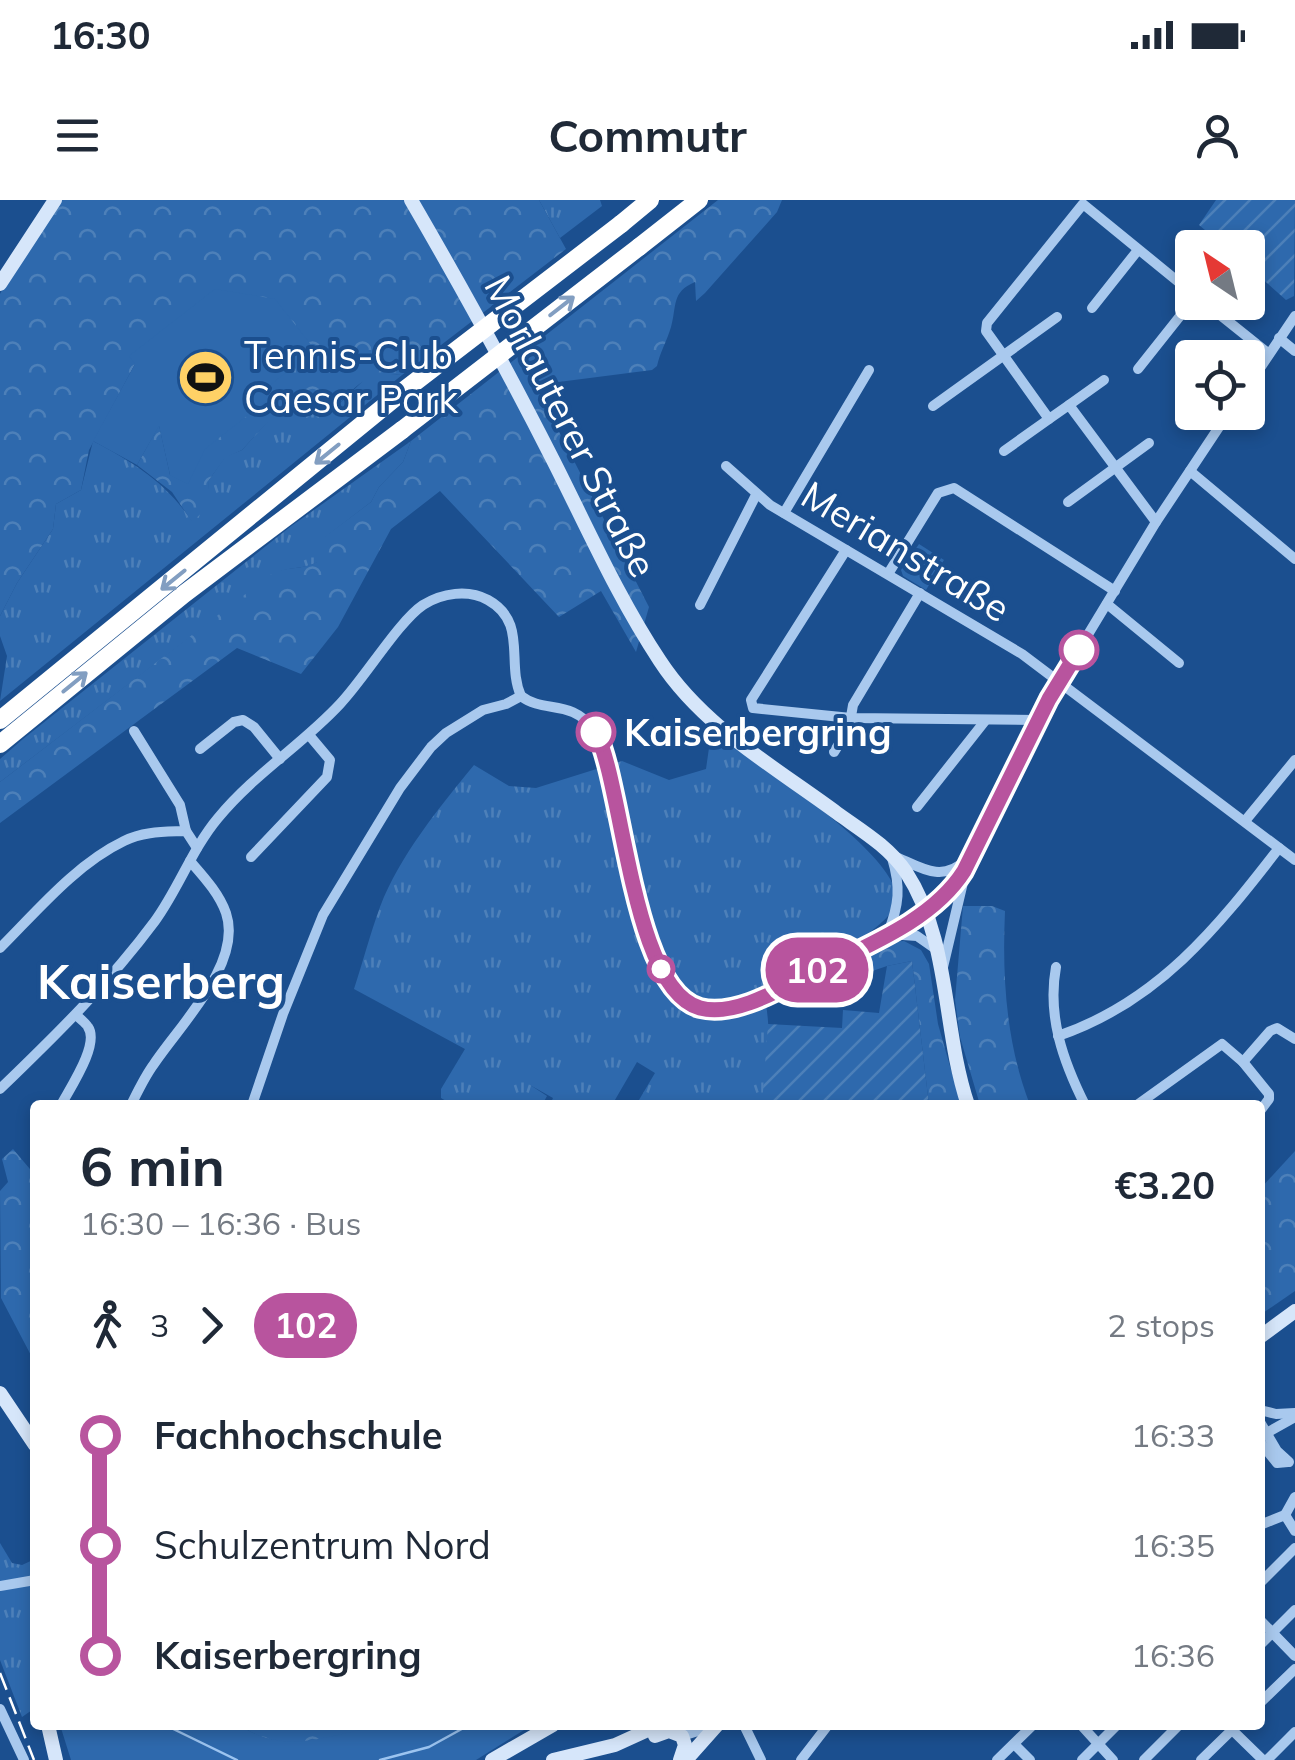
<!DOCTYPE html>
<meta charset="utf-8">
<style>
:root{--surface:#fff;--page:#f2f2f3;--text:#1f2937;--muted:#747a83}
body{margin:0;font-family:Mulish,sans-serif;background:var(--page);color:var(--text);height:100vh;display:flex;flex-direction:column;font-size:38px;white-space:nowrap}
*{box-sizing:border-box;margin:0}
p{font-size:32px;color:var(--muted)}
.icon{flex:none;width:55px;height:55px;fill:none;stroke:currentColor;stroke-width:2;stroke-linecap:round;stroke-linejoin:round}
.map{position:relative;flex:1;overflow:hidden}
.sheet{position:absolute;left:30px;top:900px;width:1235px;height:630px;display:flex;flex-direction:column;background:var(--surface);border-radius:10px;box-shadow:0 5px 15px #0003}
.sheet>*{flex:none}
.badge{padding:0 20px;border-radius:32px;font-size:35px;line-height:65px}
.needle{width:65px;rotate:325deg}
.tools{position:absolute;left:1175px;top:30px;display:grid;gap:20px}
.tools a{display:grid;place-items:center;width:90px;height:90px;border-radius:10px;background:var(--surface);box-shadow:0 5px 15px #0003;font-size:50px}
.map>.badge{position:absolute;translate:-50% -50%;box-shadow:0 0 0 5px #fff}
.legs{display:flex;align-items:center;gap:15px;height:110px;padding:0 50px;font-size:32px}
.legs p{margin-inline-start:auto}
.head{display:flex;align-items:center;justify-content:space-between;height:170px;padding:0 50px}
h1{font-size:55px;font-weight:700;line-height:75px}
ul{padding:0 50px;list-style:none}
li{display:flex;align-items:center;gap:35px;height:110px;font-size:38px}
li i{display:grid;place-items:center;width:15px;height:100%;margin:0 12px;background:currentColor}
li i::after{content:'';width:25px;height:25px;margin:-12px;border:8px solid;border-radius:50%;background:var(--surface)}
li p{margin-inline-start:auto}
li:first-child i{background:linear-gradient(#0000 50%,currentColor 0)}
li:last-child i{background:linear-gradient(currentColor 50%,#0000 0)}
.status{display:flex;justify-content:space-between;align-items:center;height:70px;padding:0 50px;background:var(--surface);direction:ltr}
.status svg{height:28px;fill:currentColor}
header{display:flex;justify-content:space-between;align-items:center;height:130px;padding:0 50px;background:var(--surface);font-size:45px;font-weight:700}
.map>svg:first-child{display:block}
.grass{fill:url(#grass-tufts)}
.forest{fill:url(#forest-crowns)}
.park{fill:#2e69ad}
.garden{fill:url(#garden-furrows)}
.lines{fill:none;stroke-linecap:round;stroke-linejoin:round}
.stream{stroke:#9cc4f0;stroke-width:2.5}
.street{stroke:#a9c9ee;stroke-width:10}
.secondary{stroke:#d6e6fa;stroke-width:14}
.highway{stroke:#fff;stroke-width:18}
.rail{stroke:#fff;stroke-width:2.5;stroke-dasharray:18 8;stroke-linecap:butt}
.highway-bridge{stroke:#fff;stroke-width:18}
.oneway{stroke:#829ec1}
.line-1-casing{stroke:#fff;stroke-width:22}
.line-1{stroke:#b8549e;stroke-width:15}
.stop-1-dot{fill:#fff;stroke:#b8549e;stroke-width:5}
.labels{text-anchor:middle;dominant-baseline:central;stroke-width:8;stroke-linejoin:round;paint-order:stroke}
.poi-label{font-size:38px;fill:#fff;stroke:#1b4f8f;text-anchor:start}
.street-label{font-size:38px;fill:#fff;stroke:#1b4f8f}
.stop-label{font-size:38px;font-weight:bold;fill:#fff;stroke:#1b4f8f;text-anchor:start}
.district-label{font-size:48px;font-weight:bold;fill:#fff;stroke:#1b4f8f}
</style>
<div class="status"><b>16:30</b><svg viewBox="0 0 49 12"><path d="M0 12V9h3v3zM5 12V6h3v6zM10 12V3h3v9zM15 12V0h3v12zM26 1h20v11H26zM47 4h2v5h-2z"/></svg></div>
<header><svg class="icon" aria-label="menu" viewBox="0 0 24 24"><path d="M4 6h16M4 12h16M4 18h16"/></svg>Commutr<svg class="icon" aria-label="person" viewBox="0 0 24 24"><circle cx="12" cy="8" r="4"/><path d="M4 21q1-7 8-7t8 7"/></svg></header>
<div class="map">
<svg width="1295" height="1560" viewBox="0 0 1295 1560">
<defs>
<pattern id="grass-tufts" width="24" height="20" patternUnits="userSpaceOnUse" patternTransform="scale(2.5)"><rect width="24" height="20" fill="#2e69ad"/><path d="M3 7l-1-3M5 7V3M7 7l1-3M15 17l-1-3M17 17v-4M19 17l1-3" fill="none" stroke="#4d80b9"/></pattern>
<pattern id="forest-crowns" width="20" height="18" patternUnits="userSpaceOnUse" patternTransform="scale(2.5)"><rect width="20" height="18" fill="#2e69ad"/><path d="M2 6a3 3 0 1 1 6 0M12 15a3 3 0 1 1 6 0" fill="none" stroke="#4d80b9"/></pattern>
<pattern id="garden-furrows" width="10" height="10" patternUnits="userSpaceOnUse" patternTransform="scale(2.5)"><rect width="10" height="10" fill="#2e69ad"/><path d="M-1 1l2-2M0 10L10 0M9 11l2-2" fill="none" stroke="#4d80b9"/></pattern>
</defs>
<rect width="100%" height="100%" fill="#1b4f8f"/>
<g class="grass">
<path d="M 539,0 L 600,0 L 602,6 L 560,38 Z"/>
<path d="M 379,173 L 402,175 L 0,501 L 7,456 L 0,436 L 0,416 L 17,383 L 53,329 L 56,304 L 81,290 L 93,241 C 136,264 164,281 192,321 L 208,290 L 209,280 L 225,257 L 242,250 L 278,210 L 309,194 L 335,208 L 367,177 Z"/>
<path d="M 411,241 L 403,262 L 379,287 L 371,302 L 324,338 L 318,362 C 302,370 289,366 273,374 L 0,582 L 0,559 L 23,539 L 290,327 Z"/>
<path d="M 716,533 C 750,558 908,660 896,703 C 887,734 792,776 762,789 C 772,814 770,879 762,905 L 636,905 L 655,873 L 637,862 L 612,905 L 550,905 L 553,898 L 530,885 L 547,896 L 542,905 L 453,905 L 441,898 L 441,889 L 465,849 L 354,789 C 363,762 370,734 380,707 C 400,655 439,608 474,565 L 509,586 L 536,588 L 622,561 L 669,580 L 706,569 L 710,541 Z"/>
<path d="M 0,1343 L 12,1363 L 22,1365 L 35,1359 L 35,1508 L 22,1517 L 0,1460 Z"/>
</g>
<g class="forest">
<path d="M 61,0 L 539,0 L 566,49 L 402,175 C 365,172 360,183 335,208 L 309,194 L 279,210 L 242,250 L 225,258 L 209,280 L 208,307 L 192,322 L 172,292 L 137,265 L 159,225 L 170,275 L 270,196 L 265,190 L 135,164 L 89,250 L 81,290 L 56,304 L 53,329 L 17,383 L 0,416 L 0,94 L 21,55 Z"/>
<path d="M 718,0 L 782,0 L 777,12 L 705,93 L 696,101 L 695,82 C 671,92 677,106 671,127 C 667,141 660,152 657,166 L 652,170 L 535,185 L 649,407 L 636,452 L 601,391 L 559,417 L 440,291 L 391,329 L 338,427 L 301,474 L 237,448 L 0,623 L 0,582 L 273,373 C 289,366 302,370 317,362 L 323,338 L 371,302 L 379,287 L 403,262 L 411,241 Z"/>
<path d="M 963,706 L 992,706 L 1005,711 C 1002,777 1006,843 1030,905 L 980,905 L 960,837 L 955,800 Z"/>
<path d="M 904,741 L 921,750 L 929,764 L 938,824 L 961,905 L 929,905 L 912,761 L 887,766 L 793,798 L 787,794 L 886,742 Z"/>
<path d="M 13,949 L 35,975 L 35,1163 L 1,1098 L 0,991 L 8,982 L 2,959 Z"/>
<path d="M 1295,951 L 1295,1091 L 1260,1115 L 1260,989 Z"/>
<path d="M 240,1525 L 387,1525 C 342,1537 281,1557 240,1525 Z"/>
</g>
<g class="park">
<path d="M 215,89 L 275,99 L 315,150 L 265,189 L 271,197 L 205,249 L 188,284 L 170,275 L 159,226 L 137,265 L 93,241 L 135,164 L 129,156 Z"/>
<path d="M 919,344 L 944,360 L 926,390 L 903,376 L 901,370 Z"/>
<path d="M 60,1525 L 240,1525 C 288,1560 340,1529 391,1525 C 438,1522 486,1525 532,1525 L 476,1560 L 71,1560 Z"/>
</g>
<g class="garden">
<path d="M 1216,0 L 1295,0 L 1294,96 L 1286,100 L 1248,66 L 1248,48 L 1225,47 L 1199,25 Z"/>
<path d="M 912,761 L 929,905 L 762,905 L 768,824 L 842,828 L 843,810 L 879,813 L 887,766 Z"/>
</g>
<g class="lines">
<g class="stream">
<path d="M 165,1525 L 237,1560"/>
<path d="M 380,1560 L 429,1547 L 469,1525"/>
</g>
<g class="street">
<path d="M 1204,102 L 1269,154"/>
<path d="M 1092,108 L 1138,50"/>
<path d="M 1279,138 L 1295,151"/>
<path d="M 1138,169 L 1192,101"/>
<path d="M 1248,186 L 1295,116"/>
<path d="M 1069,205 L 1104,180"/>
<path d="M 933,206 L 1057,117"/>
<path d="M 1004,251 L 1049,219"/>
<path d="M 726,266 L 770,305 L 1022,454 L 1295,660"/>
<path d="M 1190,271 L 1295,359"/>
<path d="M 1068,302 L 1149,243"/>
<path d="M 784,313 L 869,170"/>
<path d="M 1156,322 L 1069,205 L 1049,219 L 986,131 L 987,123 L 1083,4 L 1192,93"/>
<path d="M 846,350 L 751,500 L 753,508 L 851,518 L 1038,520"/>
<path d="M 888,374 L 938,293 L 954,288 L 1115,391"/>
<path d="M 1107,404 L 1179,463"/>
<path d="M 700,405 L 756,295"/>
<path d="M 521,496 C 544,514 571,498 594,530 C 612,554 613,589 618,618 C 625,663 651,793 699,808 C 733,817 791,783 820,768 C 869,743 934,719 964,671"/>
<path d="M 134,531 L 180,605 L 186,631 L 197,648"/>
<path d="M 200,549 L 234,522 L 243,520 L 254,527 L 280,559"/>
<path d="M 834,552 L 849,528 L 853,505 L 920,393"/>
<path d="M 917,607 L 985,521"/>
<path d="M 1245,621 L 1295,560"/>
<path d="M 894,656 C 920,667 941,683 965,661"/>
<path d="M 251,657 L 327,577 L 330,560 L 309,535"/>
<path d="M 888,733 C 899,705 901,687 892,658"/>
<path d="M 889,734 L 917,736 L 937,750"/>
<path d="M 0,748 C 37,711 76,664 124,641 C 144,631 165,632 186,631"/>
<path d="M 943,767 L 969,657 L 1049,499 L 1156,322 L 1229,212"/>
<path d="M 1056,767 C 1047,816 1063,861 1085,905"/>
<path d="M 1058,836 C 1158,802 1217,728 1279,648"/>
<path d="M 1243,862 L 1270,831 L 1277,828 L 1295,839"/>
<path d="M 0,889 C 55,836 109,783 155,721 C 179,688 192,649 218,618 C 254,574 302,545 340,504 C 364,479 399,421 423,405 C 442,393 468,389 488,400 C 528,422 506,463 521,496"/>
<path d="M 61,905 C 70,888 100,844 88,827 C 88,825 77,816 76,815"/>
<path d="M 131,905 C 138,891 145,876 154,864 C 180,825 243,763 226,713 C 219,693 203,676 190,661"/>
<path d="M 252,905 L 283,814 L 323,715 L 400,588 L 431,547 L 446,533 L 483,510 L 506,504 L 521,496"/>
<path d="M 1137,905 L 1222,844 L 1243,862 L 1269,894 L 1269,899 L 1260,911"/>
<path d="M 1260,1210 L 1276,1214 L 1295,1213"/>
<path d="M 1260,1222 L 1277,1251 L 1289,1262"/>
<path d="M 1261,1236 L 1295,1217"/>
<path d="M 1260,1242 L 1277,1263 L 1288,1262"/>
<path d="M 1285,1315 L 1295,1297"/>
<path d="M 1285,1315 L 1295,1331"/>
<path d="M 1260,1325 L 1285,1315"/>
<path d="M 1260,1383 L 1295,1348"/>
<path d="M 0,1386 L 35,1380"/>
<path d="M 1260,1420 L 1295,1456"/>
<path d="M 1260,1445 L 1295,1410"/>
<path d="M 1260,1503 L 1295,1469"/>
<path d="M 0,1509 L 24,1560"/>
<path d="M 744,1525 L 761,1560"/>
<path d="M 1081,1525 L 1113,1560"/>
<path d="M 1227,1525 L 1263,1560"/>
<path d="M 682,1536 L 714,1526"/>
<path d="M 1014,1544 L 1030,1560"/>
<path d="M 801,1560 L 828,1525"/>
<path d="M 997,1560 L 1033,1525"/>
<path d="M 1082,1560 L 1117,1525"/>
<path d="M 1144,1560 L 1179,1525"/>
<path d="M 1201,1560 L 1237,1525"/>
<path d="M 1267,1560 L 1295,1532"/>
</g>
<g class="secondary">
<path d="M 411,0 C 461,86 508,171 553,260 C 587,327 618,398 660,461 C 703,527 775,567 837,613 C 862,631 888,646 906,672 C 951,741 942,828 968,905"/>
<path d="M 0,84 L 55,0"/>
<path d="M 1260,1137 L 1295,1111"/>
<path d="M 0,1193 L 35,1245"/>
<path d="M 48,1525 L 56,1560"/>
<path d="M 655,1536 L 669,1531 L 682,1536 L 685,1545 L 680,1560"/>
<path d="M 492,1560 L 553,1525"/>
<path d="M 553,1560 L 615,1545 L 659,1525"/>
<path d="M 686,1560 L 717,1525"/>
</g>
<g class="highway">
<path d="M 621,24 L 650,0"/>
<path d="M 639,47 L 699,0"/>
<path d="M 0,520 L 402,192"/>
<path d="M 0,544 L 184,394 L 402,230"/>
</g>
<path class="rail" d="M 0,1473 L 34,1560"/>
<g class="highway-bridge">
<path d="M 402,192 L 621,24"/>
<path d="M 402,230 L 639,47"/>
</g>
</g>
<defs><path id="oneway-shaft" d="M-6 0H5M1.5-3L5.5 0L1.5 3" fill="none" stroke-width="1.6" stroke-linecap="round" stroke-linejoin="round" transform="scale(2.5)"/></defs>
<g class="oneway">
<use href="#oneway-shaft" transform="translate(562 106) rotate(-38)"/>
<use href="#oneway-shaft" transform="translate(327 254) rotate(141)"/>
<use href="#oneway-shaft" transform="translate(173 380) rotate(141)"/>
<use href="#oneway-shaft" transform="translate(75 482) rotate(-39)"/>
</g>
<g class="lines">
<defs>
<path id="line-1" d="M 596,532 C 624,589 632,789 700,808 C 734,817 779,790 808,775 C 860,748 931,723 964,671 L 1049,499 L 1079,450"/>
</defs>
<use href="#line-1" class="line-1-casing"/>
<use href="#line-1" class="line-1"/>
</g>
<defs>
<symbol id="stadium-disc" viewBox="-11 -11 22 22"><circle r="9.5" fill="#ffd166" stroke="#1b4f8f"/><path d="M0-5a6.5 5 0 1 0 0 10a6.5 5 0 1 0 0-10ZM-3.5-1.8h7v3.6h-7Z" fill="#111"/></symbol>
</defs>
<g fill-rule="evenodd">
<use href="#stadium-disc" x="174" y="146" width="63" height="63"/>
</g>
<g class="stop-1-dot">
<circle cx="1079" cy="450" r="18"/>
<circle cx="596" cy="532" r="18"/>
<circle cx="661" cy="769" r="12"/>
</g>
<g class="labels">
<g class="poi-label">
<text x="244" y="155">Tennis-Club<tspan x="244" dy="44">Caesar Park</tspan></text>
</g>
<g class="street-label">
<text transform="translate(571 226) rotate(63)">Morlauterer Straße</text>
<text transform="translate(906 351) rotate(31)">Merianstraße</text>
</g>
<g class="stop-label">
<text x="624" y="532">Kaiserbergring</text>
</g>
<g class="district-label">
<text x="161" y="781">Kaiserberg</text>
</g>
</g>
</svg>
<div class="tools">
<a><svg class="needle" viewBox="-14 -14 28 28"><path d="M0-13l5 13h-10z" fill="#e53935"/><path d="M0 13l5-13h-10z" fill="#747a83"/></svg></a>
<a><svg class="icon" aria-label="locate" viewBox="0 0 24 24"><circle cx="12" cy="12" r="6"/><path d="M12 2v4M12 18v4M2 12h4M18 12h4"/></svg></a>
</div>
<b class="badge" style="left:817px;top:770px;background:#b8549e;color:#fff">102</b>
<section class="sheet">
<div class="head"><div><h1>6 min</h1><p>16:30 – 16:36 · Bus</p></div><b>€3.20</b></div>
<div class="legs"><svg class="icon" aria-label="walk" viewBox="0 0 24 24"><circle cx="13" cy="4" r="2"/><path d="M13 8l-2 6 4 7M11 14l-3 7M7 12l3-4h3l4 4"/></svg>3<svg class="icon" aria-label="forward" viewBox="0 0 24 24"><path d="M9 5l7 7-7 7"/></svg><b class="badge" style="background:#b8549e;color:#fff">102</b><p>2 stops</p></div>
<ul>
<li><i style="color:#b8549e"></i><b>Fachhochschule</b><p>16:33</p></li>
<li><i style="color:#b8549e"></i><span>Schulzentrum Nord</span><p>16:35</p></li>
<li><i style="color:#b8549e"></i><b>Kaiserbergring</b><p>16:36</p></li>
</ul>
</section>
</div>
